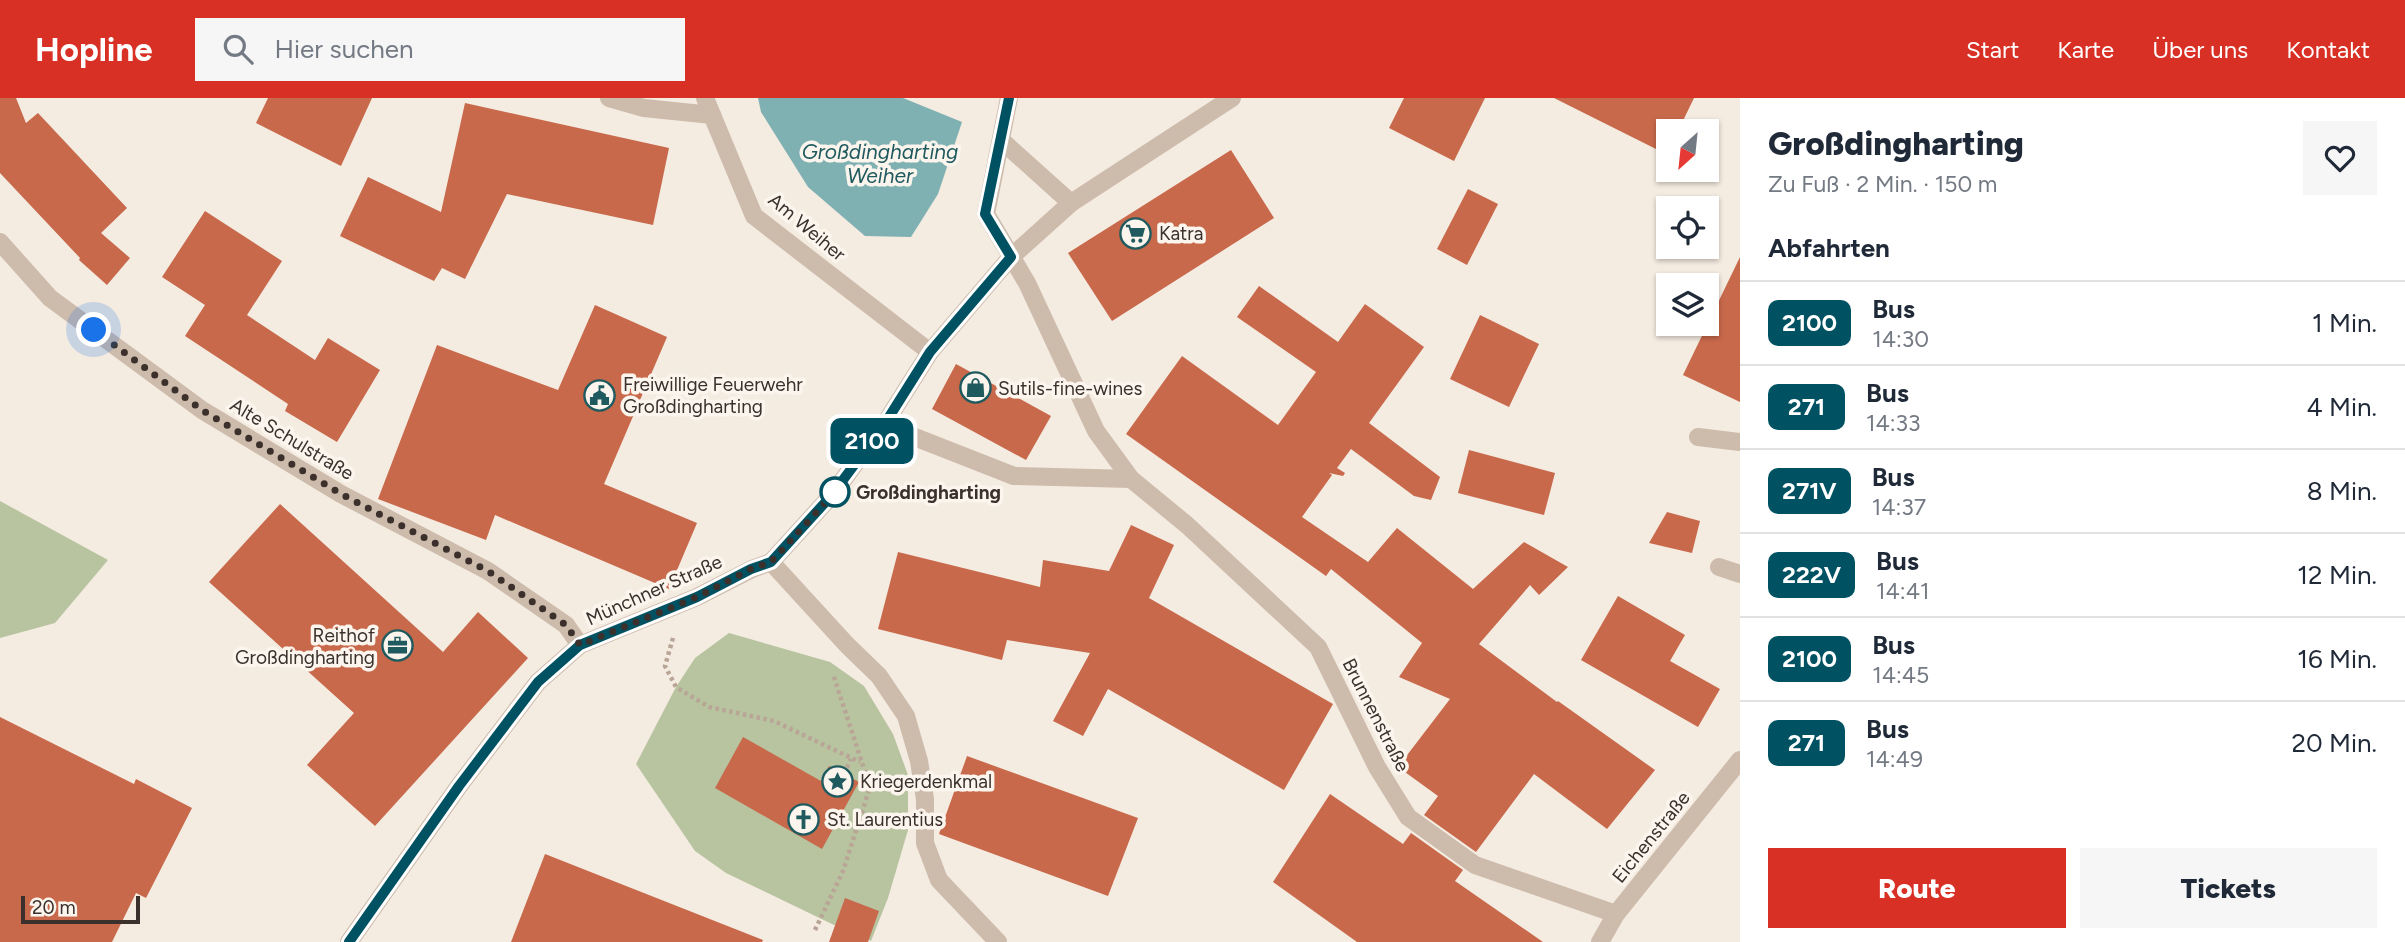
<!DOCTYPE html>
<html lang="de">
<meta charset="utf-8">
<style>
:root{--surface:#fff;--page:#f6f6f7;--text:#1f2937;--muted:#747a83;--line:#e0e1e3;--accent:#d93025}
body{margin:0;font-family:Figtree,sans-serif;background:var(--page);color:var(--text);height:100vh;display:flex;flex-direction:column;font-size:26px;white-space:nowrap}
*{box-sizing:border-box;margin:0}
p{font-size:23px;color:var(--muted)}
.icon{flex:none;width:38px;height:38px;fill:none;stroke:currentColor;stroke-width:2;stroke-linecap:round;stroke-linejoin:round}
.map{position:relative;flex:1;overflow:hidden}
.panel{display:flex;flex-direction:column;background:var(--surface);width:665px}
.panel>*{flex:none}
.badge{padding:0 14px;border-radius:10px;font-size:24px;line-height:46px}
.needle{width:46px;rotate:207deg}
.tools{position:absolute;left:1656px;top:21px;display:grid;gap:14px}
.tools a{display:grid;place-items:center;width:63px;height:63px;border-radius:0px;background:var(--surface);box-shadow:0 2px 5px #0004;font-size:35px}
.scale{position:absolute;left:21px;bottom:18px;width:119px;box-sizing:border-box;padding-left:7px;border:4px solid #3b302b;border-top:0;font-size:19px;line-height:24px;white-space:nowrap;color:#3b302b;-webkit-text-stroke:5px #fbf5ee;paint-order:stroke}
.you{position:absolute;width:35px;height:35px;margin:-18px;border:5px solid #fff;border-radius:50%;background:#1a73e8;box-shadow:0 0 0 10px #1a73e833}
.map>.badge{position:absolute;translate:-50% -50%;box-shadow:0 0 0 4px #fff}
h2{padding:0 28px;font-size:26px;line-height:63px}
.round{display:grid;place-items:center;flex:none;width:74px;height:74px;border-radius:0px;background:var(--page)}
.headline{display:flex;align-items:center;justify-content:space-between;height:119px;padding:0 28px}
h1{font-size:33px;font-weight:800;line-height:52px}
.primary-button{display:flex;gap:14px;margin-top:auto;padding:14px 28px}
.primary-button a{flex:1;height:80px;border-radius:0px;background:var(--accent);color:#fff;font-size:28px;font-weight:800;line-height:80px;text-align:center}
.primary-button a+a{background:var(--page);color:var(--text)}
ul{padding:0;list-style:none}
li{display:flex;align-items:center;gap:21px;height:84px;padding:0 28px;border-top:2px solid var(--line)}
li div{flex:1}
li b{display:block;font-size:26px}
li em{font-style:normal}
li .badge{min-width:77px;font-weight:700;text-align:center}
header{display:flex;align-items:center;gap:42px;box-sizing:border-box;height:98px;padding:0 35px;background:var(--accent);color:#fff}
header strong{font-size:33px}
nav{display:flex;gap:38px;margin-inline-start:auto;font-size:24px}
.search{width:490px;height:63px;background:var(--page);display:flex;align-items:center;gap:18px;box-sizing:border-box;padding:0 24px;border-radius:0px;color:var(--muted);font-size:26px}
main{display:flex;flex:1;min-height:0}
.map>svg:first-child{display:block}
.green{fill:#b8c4a0}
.water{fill:#7fb0b2}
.building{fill:#c8694b}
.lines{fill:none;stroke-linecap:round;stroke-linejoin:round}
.path{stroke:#b9a596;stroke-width:4.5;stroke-dasharray:3.5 3.5;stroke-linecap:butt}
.service{stroke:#cdbbac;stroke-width:18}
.minor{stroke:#cdbbac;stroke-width:18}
.tertiary{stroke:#cdbbac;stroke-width:18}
.line-casing{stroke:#fff;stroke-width:16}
.line{stroke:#005262;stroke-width:10}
.walk{stroke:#3b302b;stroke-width:7;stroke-dasharray:0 12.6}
.stop-dot{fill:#fff;stroke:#005262;stroke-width:3.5}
.labels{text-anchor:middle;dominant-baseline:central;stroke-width:7;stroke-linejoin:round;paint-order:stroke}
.street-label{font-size:19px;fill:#3b302b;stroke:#fbf5ee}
.poi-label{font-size:19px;fill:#3b302b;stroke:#fbf5ee;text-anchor:start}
.stop-label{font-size:19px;font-weight:bold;fill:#3b302b;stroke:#fbf5ee;text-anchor:start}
.water-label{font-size:21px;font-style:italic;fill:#1f5a5e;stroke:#fbf5ee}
</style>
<header>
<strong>Hopline</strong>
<div class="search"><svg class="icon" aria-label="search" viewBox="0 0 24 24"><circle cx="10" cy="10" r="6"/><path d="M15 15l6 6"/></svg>Hier suchen</div>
<nav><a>Start</a><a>Karte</a><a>Über uns</a><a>Kontakt</a></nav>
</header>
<main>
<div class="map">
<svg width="1740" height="844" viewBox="0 0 1740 844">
<rect width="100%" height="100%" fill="#f4ebe1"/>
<g class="green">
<path d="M 0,403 L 108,462 L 55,525 L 0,540 Z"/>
<path d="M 729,535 L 830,564 L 864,588 L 893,636 L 908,677 L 908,732 L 888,800 L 871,843 L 834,827 L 726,775 L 695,753 L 636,666 L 676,589 L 695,560 Z"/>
</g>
<path class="water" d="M 758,0 L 903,0 L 962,24 L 938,96 L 911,139 L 865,138 L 808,89 L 761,14 Z"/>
<g class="building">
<path d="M 0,0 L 16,0 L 26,25 L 38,15 L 127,110 L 101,135 L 130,160 L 107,187 L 79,162 L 80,160 L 0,75 Z"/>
<path d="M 268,0 L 372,0 L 341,68 L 256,25 Z"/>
<path d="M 1404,0 L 1485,0 L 1454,63 L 1389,30 Z"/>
<path d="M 1554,0 L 1694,0 L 1678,33 L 1668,33 L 1666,56 Z"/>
<path d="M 465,5 L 669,50 L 653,127 L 507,96 L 465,181 L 442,170 L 434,183 L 340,138 L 368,79 L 441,114 Z"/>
<path d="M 1231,52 L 1274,120 L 1112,223 L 1068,155 Z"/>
<path d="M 1468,91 L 1498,106 L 1467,167 L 1437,151 Z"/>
<path d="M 205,113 L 282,163 L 247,217 L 315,262 L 328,240 L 380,272 L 337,344 L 285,313 L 288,306 L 185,238 L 205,207 L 162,179 Z"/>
<path d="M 1740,159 L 1740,304 L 1683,277 Z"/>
<path d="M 1259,188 L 1338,244 L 1365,206 L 1424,249 L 1369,325 L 1440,379 L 1431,402 L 1414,398 L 1351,351 L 1337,370 L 1345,375 L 1343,378 L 1329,375 L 1332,377 L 1302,419 L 1368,464 L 1397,430 L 1473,491 L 1524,444 L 1568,469 L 1539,497 L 1530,487 L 1479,546 L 1557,604 L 1558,603 L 1655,672 L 1607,731 L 1534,676 L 1476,754 L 1424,717 L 1438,698 L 1398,669 L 1450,601 L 1399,579 L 1422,545 L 1331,471 L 1326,478 L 1126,336 L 1182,258 L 1278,327 L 1316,274 L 1237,219 Z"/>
<path d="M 595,207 L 667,239 L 604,386 L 697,425 L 669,491 L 495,417 L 486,442 L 378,401 L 437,247 L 558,292 Z"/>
<path d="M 1480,217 L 1539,246 L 1509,309 L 1450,281 Z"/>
<path d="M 956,266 L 1051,318 L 1026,362 L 932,311 Z"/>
<path d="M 1469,352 L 1555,375 L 1544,417 L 1458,395 Z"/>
<path d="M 280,406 L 443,554 L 478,514 L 528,560 L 375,728 L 307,667 L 354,615 L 209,484 Z"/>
<path d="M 1667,414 L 1700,423 L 1692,455 L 1649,445 Z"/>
<path d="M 1131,427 L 1174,447 L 1149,500 L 1333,606 L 1284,692 L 1108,591 L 1083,638 L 1053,623 L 1090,555 L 1007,542 L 1002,562 L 878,531 L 898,454 L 1040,489 L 1043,462 L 1109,473 Z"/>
<path d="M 1618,498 L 1685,537 L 1670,563 L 1720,591 L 1698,629 L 1581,562 Z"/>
<path d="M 0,619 L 134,686 L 136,681 L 192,710 L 146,800 L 136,795 L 112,844 L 0,844 Z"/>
<path d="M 743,639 L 821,683 L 829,668 L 859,684 L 822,751 L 715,690 Z"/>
<path d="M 967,658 L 1138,720 L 1108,798 L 939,736 Z"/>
<path d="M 1330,696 L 1403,746 L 1411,735 L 1463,772 L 1455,783 L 1543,844 L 1357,844 L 1273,784 Z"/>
<path d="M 545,756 L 763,842 L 762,844 L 511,844 Z"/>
<path d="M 845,800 L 879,813 L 868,844 L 829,844 Z"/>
</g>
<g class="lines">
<g class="path">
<path d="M 673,540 L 665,568 L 676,589 L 709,609 L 774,623 L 860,664"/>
<path d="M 844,676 L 851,661"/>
<path d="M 815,832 L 843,773 L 870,689 L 833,576"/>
</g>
<g class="service">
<path d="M 609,0 L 644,10 L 712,17"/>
<path d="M 1001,42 L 1071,105"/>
<path d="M 1698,339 L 1740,344"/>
<path d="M 1719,469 L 1740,476"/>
</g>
<g class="minor">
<path d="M 705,0 L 754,118 L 930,254"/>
<path d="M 1009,0 L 986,116 L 1027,185 L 1096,333 L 1131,381 L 1187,427 L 1318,549 L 1377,669 L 1408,719 L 1475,767 L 1616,816"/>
<path d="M 0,144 L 50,200 L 202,312 L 341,396 L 488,473 L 566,527 L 580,547"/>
<path d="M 884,327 L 1014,378 L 1131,381"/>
<path d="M 771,464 L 847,547 L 879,578 L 906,618 L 919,663 L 925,701 L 925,745 L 939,782 L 998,844"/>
<path d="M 1600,844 L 1616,816 L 1740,662"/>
</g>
<path class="tertiary" d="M 349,844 L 459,688 L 538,584 L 580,547 L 697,499 L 752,471 L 771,464 L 831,398 L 884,327 L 930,254 L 1011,159 L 1071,105 L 1232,0"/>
</g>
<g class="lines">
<defs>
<path id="line" d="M 349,844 L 459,688 L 538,584 L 580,547 L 697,499 L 751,471 L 771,464 L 831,398 L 884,327 L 930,254 L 1011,159 L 985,116 L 1009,0"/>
</defs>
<use href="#line" class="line-casing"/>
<use href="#line" class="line"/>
<path class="walk" d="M 94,232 L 202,312 L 341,396 L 488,473 L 566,527 L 580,547 L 697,499 L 751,471 L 771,464 L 835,394"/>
</g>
<defs>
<symbol id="supermarket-ring" viewBox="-11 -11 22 22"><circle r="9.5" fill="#fbf5ee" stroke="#1f5a5e" stroke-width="1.5"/><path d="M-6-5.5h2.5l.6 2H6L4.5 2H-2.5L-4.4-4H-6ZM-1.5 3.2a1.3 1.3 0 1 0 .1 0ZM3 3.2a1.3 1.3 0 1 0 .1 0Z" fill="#1f5a5e"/></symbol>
<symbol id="shop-ring" viewBox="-11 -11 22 22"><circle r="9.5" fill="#fbf5ee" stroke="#1f5a5e" stroke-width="1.5"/><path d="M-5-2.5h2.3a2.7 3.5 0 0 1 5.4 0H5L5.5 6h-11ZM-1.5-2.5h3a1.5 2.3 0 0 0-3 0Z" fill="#1f5a5e"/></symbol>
<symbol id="civic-ring" viewBox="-11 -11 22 22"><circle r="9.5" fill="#fbf5ee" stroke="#1f5a5e" stroke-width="1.5"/><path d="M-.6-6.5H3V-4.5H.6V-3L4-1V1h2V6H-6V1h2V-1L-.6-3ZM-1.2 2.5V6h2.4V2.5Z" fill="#1f5a5e"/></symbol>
<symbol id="office-ring" viewBox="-11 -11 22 22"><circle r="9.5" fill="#fbf5ee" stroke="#1f5a5e" stroke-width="1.5"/><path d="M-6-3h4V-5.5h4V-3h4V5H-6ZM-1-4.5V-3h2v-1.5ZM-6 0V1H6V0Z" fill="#1f5a5e"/></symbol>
<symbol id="sight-ring" viewBox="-11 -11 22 22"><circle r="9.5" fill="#fbf5ee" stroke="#1f5a5e" stroke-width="1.5"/><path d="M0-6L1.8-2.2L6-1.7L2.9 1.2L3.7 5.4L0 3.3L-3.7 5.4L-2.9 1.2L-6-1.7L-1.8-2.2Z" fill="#1f5a5e"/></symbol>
<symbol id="church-ring" viewBox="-11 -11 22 22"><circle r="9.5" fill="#fbf5ee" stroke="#1f5a5e" stroke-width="1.5"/><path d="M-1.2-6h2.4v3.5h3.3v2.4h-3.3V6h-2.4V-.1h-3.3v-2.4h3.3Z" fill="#1f5a5e"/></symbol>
</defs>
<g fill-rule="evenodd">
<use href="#supermarket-ring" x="1118" y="118" width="35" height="35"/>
<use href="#shop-ring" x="958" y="272" width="35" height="35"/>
<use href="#civic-ring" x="582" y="280" width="35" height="35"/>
<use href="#office-ring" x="380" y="530" width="35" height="35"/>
<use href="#sight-ring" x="820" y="666" width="35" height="35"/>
<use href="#church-ring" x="786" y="704" width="35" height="35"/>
</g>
<circle class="stop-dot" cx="835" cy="394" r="14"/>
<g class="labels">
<g class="street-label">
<text transform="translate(807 129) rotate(40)">Am Weiher</text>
<text transform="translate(292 341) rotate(31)">Alte Schulstraße</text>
<text transform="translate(654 492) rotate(-24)">Münchner Straße</text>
<text transform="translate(1376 617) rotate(63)">Brunnenstraße</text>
<text transform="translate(1651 739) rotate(-51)">Eichenstraße</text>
</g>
<g class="poi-label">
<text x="1159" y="135">Katra</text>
<text x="623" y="286">Freiwillige Feuerwehr<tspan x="623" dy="22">Großdingharting</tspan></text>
<text x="998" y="290">Sutils-fine-wines</text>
<text x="375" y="537" text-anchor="end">Reithof<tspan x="375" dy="22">Großdingharting</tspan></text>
<text x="860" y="683">Kriegerdenkmal</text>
<text x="827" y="721">St. Laurentius</text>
</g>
<g class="stop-label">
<text x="856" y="394">Großdingharting</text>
</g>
<g class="water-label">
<text x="880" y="53">Großdingharting<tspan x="880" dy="24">Weiher</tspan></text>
</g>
</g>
</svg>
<div class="tools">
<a><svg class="needle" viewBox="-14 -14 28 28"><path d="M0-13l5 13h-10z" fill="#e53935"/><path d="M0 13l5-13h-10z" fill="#747a83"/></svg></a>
<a><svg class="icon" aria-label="locate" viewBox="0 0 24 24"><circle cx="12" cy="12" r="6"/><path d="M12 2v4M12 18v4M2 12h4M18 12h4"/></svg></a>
<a><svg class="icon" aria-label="layers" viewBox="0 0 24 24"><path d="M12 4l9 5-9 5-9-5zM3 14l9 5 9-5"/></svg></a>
</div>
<div class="scale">20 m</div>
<div class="you" style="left:94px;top:232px"></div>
<b class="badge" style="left:872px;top:343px;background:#005262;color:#fff">2100</b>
</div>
<section class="panel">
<div class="headline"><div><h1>Großdingharting</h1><p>Zu Fuß · 2 Min. · 150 m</p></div><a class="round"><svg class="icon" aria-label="heart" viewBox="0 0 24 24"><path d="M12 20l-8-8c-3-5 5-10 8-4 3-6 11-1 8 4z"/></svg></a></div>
<h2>Abfahrten</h2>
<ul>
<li><span class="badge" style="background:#005262;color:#fff">2100</span><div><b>Bus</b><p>14:30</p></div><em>1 Min.</em></li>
<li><span class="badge" style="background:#005262;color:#fff">271</span><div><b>Bus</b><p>14:33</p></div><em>4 Min.</em></li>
<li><span class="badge" style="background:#005262;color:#fff">271V</span><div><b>Bus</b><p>14:37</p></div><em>8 Min.</em></li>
<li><span class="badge" style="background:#005262;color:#fff">222V</span><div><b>Bus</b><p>14:41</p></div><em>12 Min.</em></li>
<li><span class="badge" style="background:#005262;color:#fff">2100</span><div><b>Bus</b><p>14:45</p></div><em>16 Min.</em></li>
<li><span class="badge" style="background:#005262;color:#fff">271</span><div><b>Bus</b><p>14:49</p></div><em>20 Min.</em></li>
</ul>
<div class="primary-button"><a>Route</a><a>Tickets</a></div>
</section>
</main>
